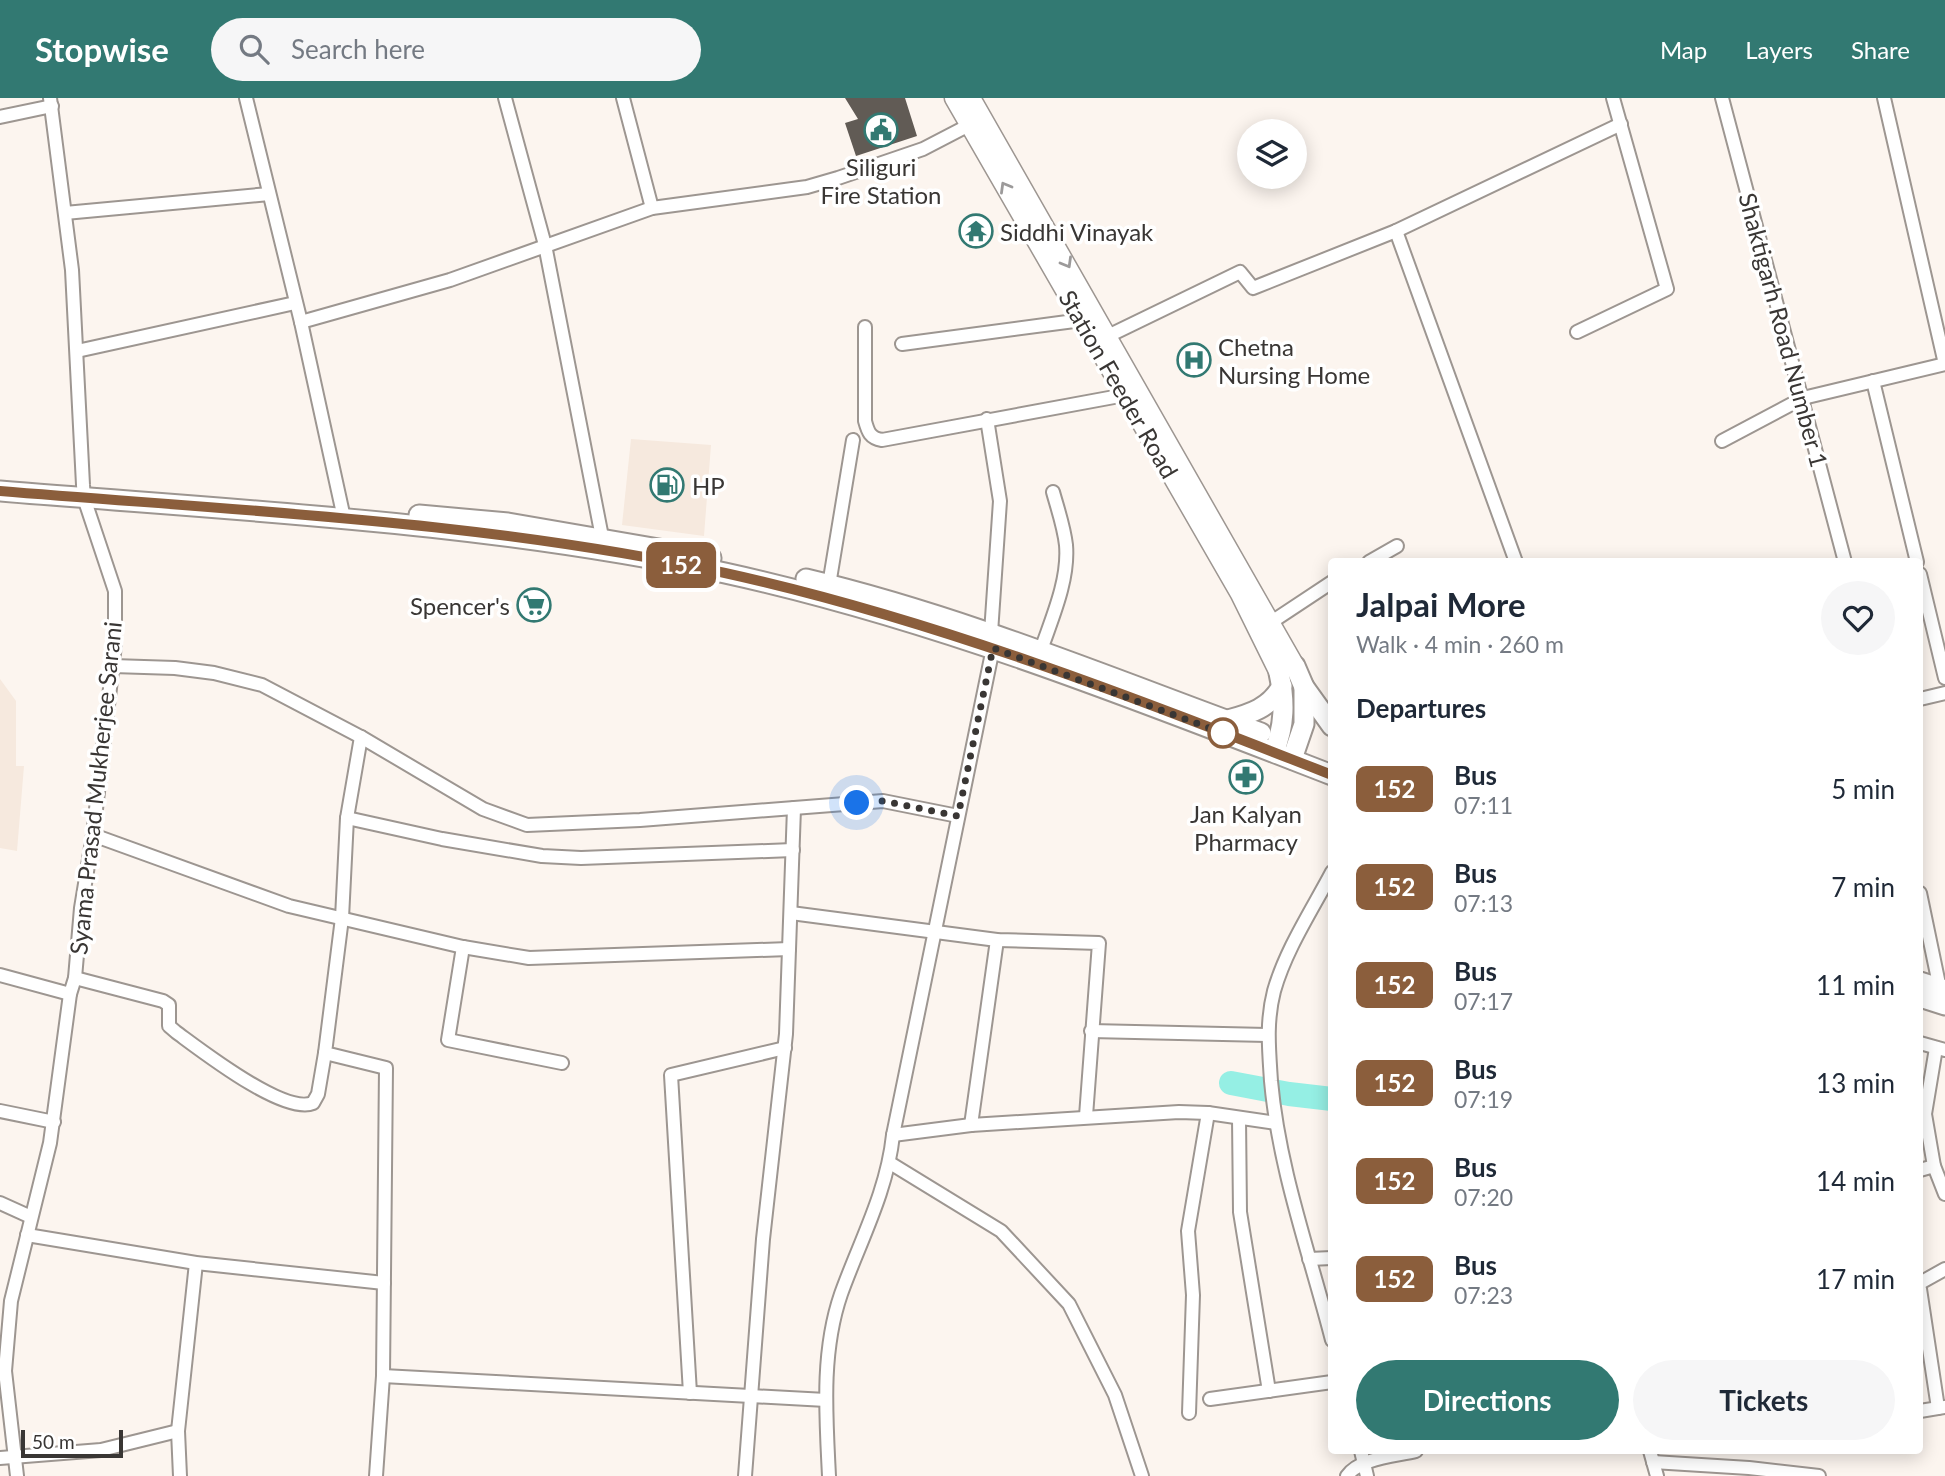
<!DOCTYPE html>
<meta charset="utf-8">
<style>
:root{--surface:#fff;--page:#f6f6f7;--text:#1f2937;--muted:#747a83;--accent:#327972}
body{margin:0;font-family:Lato,sans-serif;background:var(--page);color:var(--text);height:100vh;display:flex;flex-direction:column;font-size:26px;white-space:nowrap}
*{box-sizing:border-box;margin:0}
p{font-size:23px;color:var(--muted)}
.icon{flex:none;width:38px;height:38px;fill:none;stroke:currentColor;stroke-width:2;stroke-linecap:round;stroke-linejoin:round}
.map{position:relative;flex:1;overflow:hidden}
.details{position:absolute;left:1328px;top:460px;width:595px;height:896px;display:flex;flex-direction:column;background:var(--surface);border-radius:7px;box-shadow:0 4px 18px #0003}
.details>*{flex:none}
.badge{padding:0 14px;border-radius:10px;font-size:24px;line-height:46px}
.tools{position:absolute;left:1237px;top:21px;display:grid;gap:14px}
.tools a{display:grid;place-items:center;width:70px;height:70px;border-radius:50%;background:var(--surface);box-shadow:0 4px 18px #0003;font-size:35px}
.scale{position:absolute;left:21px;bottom:18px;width:102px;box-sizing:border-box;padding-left:7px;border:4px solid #393634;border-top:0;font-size:19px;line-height:24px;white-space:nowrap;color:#393634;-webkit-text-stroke:5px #fff;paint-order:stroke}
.you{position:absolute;width:35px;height:35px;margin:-18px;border:5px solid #fff;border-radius:50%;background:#1a73e8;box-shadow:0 0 0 10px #1a73e833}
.map>.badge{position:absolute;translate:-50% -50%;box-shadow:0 0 0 4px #fff}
h2{padding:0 28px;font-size:26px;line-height:63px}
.round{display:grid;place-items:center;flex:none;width:74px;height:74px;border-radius:37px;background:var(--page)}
.headline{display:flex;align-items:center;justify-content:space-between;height:119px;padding:0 28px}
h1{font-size:33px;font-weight:700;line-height:52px}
.action{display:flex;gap:14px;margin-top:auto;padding:14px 28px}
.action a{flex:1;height:80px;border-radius:42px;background:var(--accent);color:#fff;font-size:28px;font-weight:700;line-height:80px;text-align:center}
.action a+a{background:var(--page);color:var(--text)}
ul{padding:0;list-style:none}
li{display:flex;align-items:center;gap:21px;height:98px;padding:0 28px}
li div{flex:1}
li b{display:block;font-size:26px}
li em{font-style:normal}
li .badge{min-width:77px;font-weight:700;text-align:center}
header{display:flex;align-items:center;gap:42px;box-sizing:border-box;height:98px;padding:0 35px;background:var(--accent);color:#fff}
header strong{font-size:33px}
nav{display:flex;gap:38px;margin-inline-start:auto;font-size:24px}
.search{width:490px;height:63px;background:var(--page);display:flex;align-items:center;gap:18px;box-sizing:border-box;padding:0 24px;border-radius:38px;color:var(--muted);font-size:26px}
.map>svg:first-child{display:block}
.built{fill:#f6e9de}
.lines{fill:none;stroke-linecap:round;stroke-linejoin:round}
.river{stroke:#95efe4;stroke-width:24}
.building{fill:#615b55}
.street-casing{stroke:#9d9691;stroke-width:16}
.secondary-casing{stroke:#9d9691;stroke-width:21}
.primary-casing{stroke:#9d9691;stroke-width:23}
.street{stroke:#fff;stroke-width:12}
.secondary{stroke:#fff;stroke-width:18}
.primary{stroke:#fff;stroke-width:19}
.oneway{stroke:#9c9a9a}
.line-casing{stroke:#fff;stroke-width:16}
.line{stroke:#8b5e3c;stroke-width:10}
.walk{stroke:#393634;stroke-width:7;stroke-dasharray:0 12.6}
.stop-dot{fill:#fff;stroke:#8b5e3c;stroke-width:3.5}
.labels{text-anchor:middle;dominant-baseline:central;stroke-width:7;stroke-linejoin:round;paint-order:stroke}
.poi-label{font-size:24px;fill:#393634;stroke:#fff;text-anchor:start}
.street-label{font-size:24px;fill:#393634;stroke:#fff}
</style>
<header>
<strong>Stopwise</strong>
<div class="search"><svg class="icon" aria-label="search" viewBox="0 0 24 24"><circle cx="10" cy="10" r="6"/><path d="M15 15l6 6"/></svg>Search here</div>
<nav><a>Map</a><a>Layers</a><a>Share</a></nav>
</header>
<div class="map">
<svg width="1945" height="1378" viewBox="0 0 1945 1378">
<rect width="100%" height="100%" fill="#fcf5ef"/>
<g class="built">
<path d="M 631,341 L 711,347 L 704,438 L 622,427 Z"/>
<path d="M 0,581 L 16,603 L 16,668 L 24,668 L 17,753 L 0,750 Z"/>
</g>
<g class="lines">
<path class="river" d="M 1231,985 L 1289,996 L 1332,1001"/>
</g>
<path class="building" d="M 845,0 L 905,0 L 917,38 L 856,58 L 845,25 L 858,21 Z"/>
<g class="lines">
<defs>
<g id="street">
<path d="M 246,0 L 301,224 L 344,420"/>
<path d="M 505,0 L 545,147 L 602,439"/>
<path d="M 623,0 L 652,110"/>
<path d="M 1722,0 L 1845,464"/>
<path d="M 1884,0 L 1945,266"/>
<path d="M 0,19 L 52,8"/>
<path d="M 65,115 L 269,96"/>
<path d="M 1396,133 L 1516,464"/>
<path d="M 301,224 L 450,182 L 652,110 L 807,89 L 838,80 L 923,51 L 975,24"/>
<path d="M 865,229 L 865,323 C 868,334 870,340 882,342 L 1125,297"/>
<path d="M 1577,234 L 1667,191 L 1613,0"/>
<path d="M 1108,238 L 1240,174 L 1253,190 L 1396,133 L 1621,26"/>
<path d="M 902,246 L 1082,222"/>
<path d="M 77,253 L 295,205"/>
<path d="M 1873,283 L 1917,464"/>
<path d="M 987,321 L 1000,403 L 991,535"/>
<path d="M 1722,343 L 1803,300 L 1945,266"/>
<path d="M 1369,464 L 1397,448"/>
<path d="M 1920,476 L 1945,580"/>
<path d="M 829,487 L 853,342"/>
<path d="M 1270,525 L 1332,484"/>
<path d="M 1041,552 C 1052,520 1069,482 1066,447 C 1064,429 1058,412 1053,394"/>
<path d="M 113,568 L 175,570 L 214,575 L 262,587 L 361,639 L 483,711 L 527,727 L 640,722 L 883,703 L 958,718"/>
<path d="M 1920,601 L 1945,595"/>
<path d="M 361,639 L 347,720 L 342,820 L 325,955 L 386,970 L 383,1278 L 376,1378"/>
<path d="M 347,720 L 442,741 L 542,758 L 581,760 L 793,752"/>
<path d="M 93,737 L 289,808 L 463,849 L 529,860 L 789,851"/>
<path d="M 1332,774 C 1312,812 1286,851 1274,893 C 1266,924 1269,952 1271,983 C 1279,1072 1310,1156 1332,1242"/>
<path d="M 1920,795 L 1940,891"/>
<path d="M 791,815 L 997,842 L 1099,845 L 1086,1018"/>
<path d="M 463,849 L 448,942 L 562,965"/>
<path d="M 0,877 L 70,896"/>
<path d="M 75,880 L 163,903 L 169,907 L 169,928 L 176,934 C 202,953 284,1017 313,1005 L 318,996 L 325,955"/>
<path d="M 1091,933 L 1267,937"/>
<path d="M 1920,945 L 1945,952"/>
<path d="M 1936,950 L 1925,1016 L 1934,1068 L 1945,1096"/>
<path d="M 0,1013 L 54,1024"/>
<path d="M 1239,1020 L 1240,1114 L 1269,1293"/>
<path d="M 971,1027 L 997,842"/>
<path d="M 893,1037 L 971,1027 L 1179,1014 L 1208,1015 L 1276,1025"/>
<path d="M 890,1065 L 1001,1133 L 1069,1206 L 1115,1297 L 1142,1378"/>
<path d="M 1920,1072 L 1934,1068"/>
<path d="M 0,1105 L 31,1119"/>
<path d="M 27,1137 L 196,1165 L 384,1185"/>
<path d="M 1309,1161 L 1332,1160"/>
<path d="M 1920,1185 L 1945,1171"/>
<path d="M 1920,1191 L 1938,1310"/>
<path d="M 383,1278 L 826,1302"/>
<path d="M 690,1295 L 671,977 L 785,950"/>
<path d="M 1210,1301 L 1332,1284"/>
<path d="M 1920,1313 L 1945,1309"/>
<path d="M 1189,1315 L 1193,1197 L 1188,1133 L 1208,1015"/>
<path d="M 1361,1353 L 1367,1378"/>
<path d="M 1650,1353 L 1657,1378"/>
<path d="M 0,1360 L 101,1352 L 178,1333"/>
<path d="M 1653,1364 L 1749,1370 L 1819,1378"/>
<path d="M 17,1378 L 5,1273 L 11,1203 L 50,1045 L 70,896 L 75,880 L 81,810 L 93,737 L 115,547 L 115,493 L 84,400 L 83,387 L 72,172 L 50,0"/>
<path d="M 180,1378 L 178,1333 L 196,1165"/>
<path d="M 745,1378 L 763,1141 L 786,936 L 794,710"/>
<path d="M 829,1378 C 826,1317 821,1254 841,1196 C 860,1143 887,1094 893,1037 L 993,550"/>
<path d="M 1347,1378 C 1359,1360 1396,1358 1416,1353"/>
</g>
<g id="secondary">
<path d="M 954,0 L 1240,496 L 1279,575"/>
<path d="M 971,0 L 1295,568"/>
</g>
<g id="primary">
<path d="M 0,393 C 242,413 487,424 725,475 C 934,521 1133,600 1332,677"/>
<path d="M 419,417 L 508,425 L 711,460"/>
<path d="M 806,481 C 962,518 1110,580 1261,635"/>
<path d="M 1295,568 L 1304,589 L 1332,628"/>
<path d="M 1228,622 C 1250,616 1270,610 1282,588"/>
<path d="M 1274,654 C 1285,627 1285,603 1279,575"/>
<path d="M 1292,661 L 1304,626 L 1304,589"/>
<path d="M 1920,884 L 1945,892"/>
<path d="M 1920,899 L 1945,907"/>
</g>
</defs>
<use href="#street" class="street-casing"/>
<use href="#secondary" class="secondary-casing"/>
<use href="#primary" class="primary-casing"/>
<use href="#street" class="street"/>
<use href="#secondary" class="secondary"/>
<use href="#primary" class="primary"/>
</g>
<defs><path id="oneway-chevron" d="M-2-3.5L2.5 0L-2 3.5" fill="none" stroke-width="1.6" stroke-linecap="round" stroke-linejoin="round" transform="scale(1.75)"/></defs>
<g class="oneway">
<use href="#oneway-chevron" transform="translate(1005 89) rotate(-120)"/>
<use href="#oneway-chevron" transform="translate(1067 165) rotate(60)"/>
</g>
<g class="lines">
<defs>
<path id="line" d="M 0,393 C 242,413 487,423 725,475 C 934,521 1133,599 1332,677"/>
</defs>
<use href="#line" class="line-casing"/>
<use href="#line" class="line"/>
<path class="walk" d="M 857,705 L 883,703 L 958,718 L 993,550 L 1223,635"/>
</g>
<defs>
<symbol id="civic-ring" viewBox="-11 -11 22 22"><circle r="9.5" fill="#fff" stroke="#327972" stroke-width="1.5"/><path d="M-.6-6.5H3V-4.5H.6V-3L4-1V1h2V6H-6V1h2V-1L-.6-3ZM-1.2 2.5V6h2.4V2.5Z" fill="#327972"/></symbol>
<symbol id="temple-ring" viewBox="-11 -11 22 22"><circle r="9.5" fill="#fff" stroke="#327972" stroke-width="1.5"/><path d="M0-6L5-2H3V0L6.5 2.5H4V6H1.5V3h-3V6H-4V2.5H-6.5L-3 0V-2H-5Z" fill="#327972"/></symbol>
<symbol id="hospital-ring" viewBox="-11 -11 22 22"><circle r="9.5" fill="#fff" stroke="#327972" stroke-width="1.5"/><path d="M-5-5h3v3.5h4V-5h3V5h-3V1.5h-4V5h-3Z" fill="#327972"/></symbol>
<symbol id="fuel-ring" viewBox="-11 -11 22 22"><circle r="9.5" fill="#fff" stroke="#327972" stroke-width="1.5"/><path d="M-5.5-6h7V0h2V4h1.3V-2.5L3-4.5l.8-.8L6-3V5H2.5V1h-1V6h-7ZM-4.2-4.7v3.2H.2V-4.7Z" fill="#327972"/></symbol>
<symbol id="supermarket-ring" viewBox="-11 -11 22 22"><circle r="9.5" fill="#fff" stroke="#327972" stroke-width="1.5"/><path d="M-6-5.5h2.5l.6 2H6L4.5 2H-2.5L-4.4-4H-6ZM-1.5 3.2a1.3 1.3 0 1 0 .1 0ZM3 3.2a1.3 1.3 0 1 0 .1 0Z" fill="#327972"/></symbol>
<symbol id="pharmacy-ring" viewBox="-11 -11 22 22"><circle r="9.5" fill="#fff" stroke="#327972" stroke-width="1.5"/><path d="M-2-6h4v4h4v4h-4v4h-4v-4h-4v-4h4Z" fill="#327972"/></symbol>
</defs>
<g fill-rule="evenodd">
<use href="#civic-ring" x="862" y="13" width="38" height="38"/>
<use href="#temple-ring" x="957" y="114" width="38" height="38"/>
<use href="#hospital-ring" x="1175" y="243" width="38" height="38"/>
<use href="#fuel-ring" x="648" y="368" width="38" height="38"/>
<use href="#supermarket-ring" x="515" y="488" width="38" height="38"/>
<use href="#pharmacy-ring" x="1227" y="660" width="38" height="38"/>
</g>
<circle class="stop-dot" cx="1223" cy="635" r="14"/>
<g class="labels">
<g class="poi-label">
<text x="881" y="68" text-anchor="middle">Siliguri<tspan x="881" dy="28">Fire Station</tspan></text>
<text x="1000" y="133">Siddhi Vinayak</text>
<text x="1218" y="248">Chetna<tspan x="1218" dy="28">Nursing Home</tspan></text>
<text x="692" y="387">HP</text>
<text x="510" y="507" text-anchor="end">Spencer's</text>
<text x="1246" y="715" text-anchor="middle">Jan Kalyan<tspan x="1246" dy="28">Pharmacy</tspan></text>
</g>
<g class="street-label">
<text transform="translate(1784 232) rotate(75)">Shaktigarh Road Number 1</text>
<text transform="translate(1119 286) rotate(60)">Station Feeder Road</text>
<text transform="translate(95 690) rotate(-84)">Syama Prasad Mukherjee Sarani</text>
</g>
</g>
</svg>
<div class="tools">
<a><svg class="icon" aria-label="layers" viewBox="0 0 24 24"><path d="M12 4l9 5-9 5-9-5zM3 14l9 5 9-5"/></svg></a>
</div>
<div class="scale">50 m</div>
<div class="you" style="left:857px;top:705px"></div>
<b class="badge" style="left:681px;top:467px;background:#8b5e3c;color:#fff">152</b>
<section class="details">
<div class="headline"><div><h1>Jalpai More</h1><p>Walk · 4 min · 260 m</p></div><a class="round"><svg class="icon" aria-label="heart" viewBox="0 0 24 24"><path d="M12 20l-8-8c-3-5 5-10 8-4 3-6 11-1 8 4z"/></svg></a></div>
<h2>Departures</h2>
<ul>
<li><span class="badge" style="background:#8b5e3c;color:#fff">152</span><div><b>Bus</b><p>07:11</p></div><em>5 min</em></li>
<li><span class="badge" style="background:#8b5e3c;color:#fff">152</span><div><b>Bus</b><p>07:13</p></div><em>7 min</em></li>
<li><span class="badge" style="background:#8b5e3c;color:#fff">152</span><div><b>Bus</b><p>07:17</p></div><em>11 min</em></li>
<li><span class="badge" style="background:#8b5e3c;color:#fff">152</span><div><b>Bus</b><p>07:19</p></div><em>13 min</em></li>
<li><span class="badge" style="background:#8b5e3c;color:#fff">152</span><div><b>Bus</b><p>07:20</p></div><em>14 min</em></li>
<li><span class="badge" style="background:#8b5e3c;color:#fff">152</span><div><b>Bus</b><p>07:23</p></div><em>17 min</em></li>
</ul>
<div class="action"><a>Directions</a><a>Tickets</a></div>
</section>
</div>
